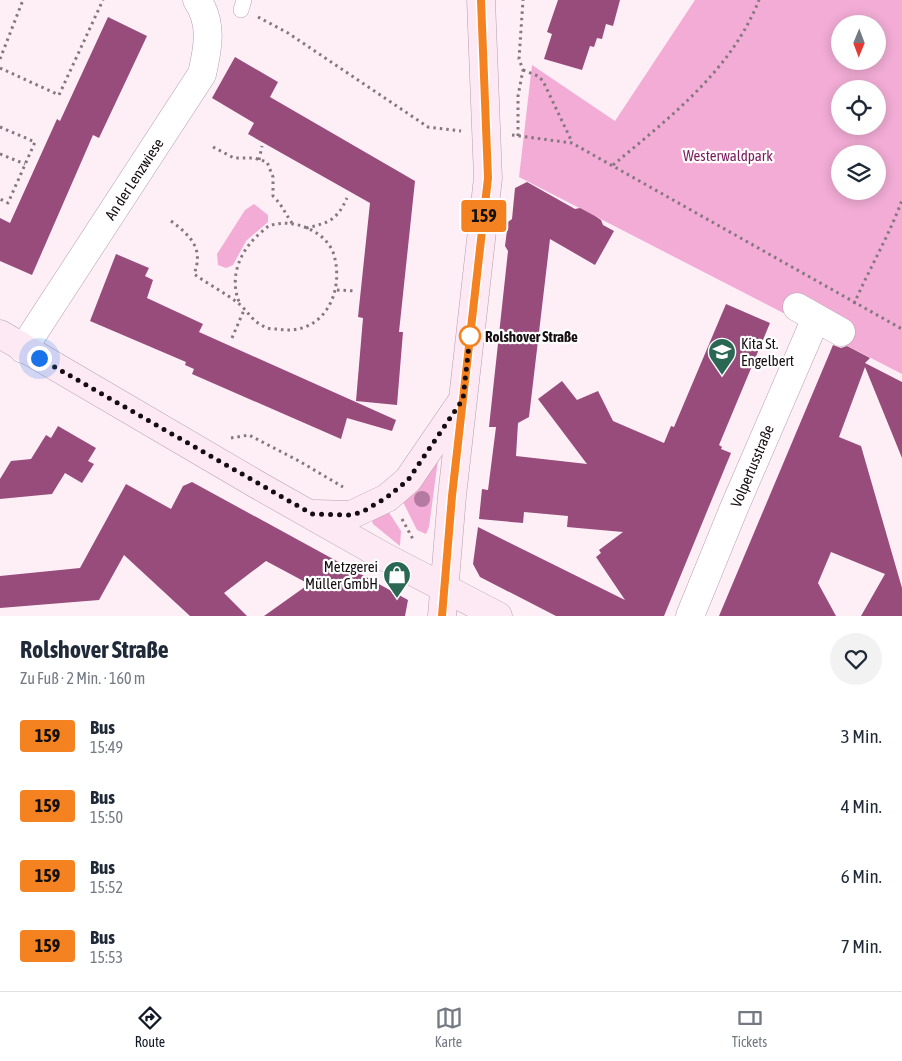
<!DOCTYPE html>
<html lang="de">
<meta charset="utf-8">
<style>
:root{--surface:#fff;--page:#f2f2f3;--text:#1f2937;--muted:#747a83;--line:#e0e1e3;--accent:#111827}
body{margin:0;font-family:"Asap Condensed",sans-serif;background:var(--page);color:var(--text);height:100vh;display:flex;flex-direction:column;font-size:19px;white-space:nowrap}
*{box-sizing:border-box;margin:0}
p{font-size:16px;color:var(--muted)}
.icon{flex:none;width:28px;height:28px;fill:none;stroke:currentColor;stroke-width:2;stroke-linecap:round;stroke-linejoin:round}
.map{position:relative;height:616px;overflow:hidden}
.panel{display:flex;flex-direction:column;background:var(--surface);flex:1}
.panel>*{flex:none}
.badge{padding:0 10px;border-radius:4px;font-size:18px;line-height:32px}
.needle{width:32px;rotate:181deg}
.fabs{position:absolute;left:831px;top:15px;display:grid;gap:10px}
.fabs a{display:grid;place-items:center;width:55px;height:55px;border-radius:50%;background:var(--surface);box-shadow:0 2px 12px #0003;font-size:25px}
.you{position:absolute;width:25px;height:25px;margin:-12px;border:4px solid #fff;border-radius:50%;background:#1a73e8;box-shadow:0 0 0 8px #1a73e833}
.map>.badge{position:absolute;translate:-50% -50%;box-shadow:0 0 0 2px #fff}
.round{display:grid;place-items:center;flex:none;width:52px;height:52px;border-radius:26px;background:var(--page)}
.head{display:flex;align-items:center;justify-content:space-between;height:85px;padding:0 20px}
h1{font-size:24px;font-weight:700;line-height:38px}
ul{padding:0;list-style:none}
li{display:flex;align-items:center;gap:15px;height:70px;padding:0 20px}
li div{flex:1}
li b{display:block;font-size:19px}
li em{font-style:normal}
li .badge{min-width:55px;font-weight:700;text-align:center}
.dock{display:flex;justify-content:space-around;align-items:center;height:70px;border-top:1px solid var(--line);background:var(--surface);font-size:14px;color:var(--muted)}
.dock a{display:grid;justify-items:center;gap:2px}
.dock .active{color:var(--accent)}
.map>svg:first-child{display:block}
.green{fill:#f2acd5;fill-rule:evenodd}
.building{fill:#974c7b}
.lines{fill:none;stroke-linecap:round;stroke-linejoin:round}
.lane-casing{stroke:#b59eab;stroke-width:16}
.street-casing{stroke:#b59eab;stroke-width:29}
.secondary-casing{stroke:#b59eab;stroke-width:29}
.path{stroke:#84787f;stroke-width:3;stroke-dasharray:2.5 4;stroke-linecap:butt}
.lane{stroke:#fff;stroke-width:15}
.street{stroke:#fff;stroke-width:28}
.secondary{stroke:#fce9f4;stroke-width:28}
.tree{fill:#b57aa2}
.line-casing{stroke:#fff;stroke-width:11}
.line{stroke:#f58220;stroke-width:8}
.walk{stroke:#160d12;stroke-width:5;stroke-dasharray:0 9}
.stop-dot{fill:#fff;stroke:#f58220;stroke-width:2.5}
.labels{text-anchor:middle;dominant-baseline:central;stroke-width:4.5;stroke-linejoin:round;paint-order:stroke}
.park-label{font-size:15px;fill:#7a1b5c;stroke:#fff}
.street-label{font-size:15px;fill:#160d12;stroke:#fff}
.stop-label{font-size:15px;font-weight:bold;fill:#160d12;stroke:#fff;text-anchor:start}
.poi-label{font-size:15px;fill:#160d12;stroke:#fff;text-anchor:start}
</style>
<div class="map">
<svg width="902" height="616" viewBox="0 0 902 616">
<rect width="100%" height="100%" fill="#feeff7"/>
<g class="green">
<path d="M 695,0 L 902,0 L 902,374 L 519,177 L 532,65 L 615,121 ZM 840,24 L 878,24 L 878,61 L 840,61 ZM 840,89 L 878,89 L 878,126 L 840,126 ZM 840,154 L 878,154 L 878,191 L 840,191 Z"/>
<path d="M 254,204 L 268,215 L 268,222 L 246,241 L 233,265 L 226,268 L 218,265 L 217,254 L 245,210 Z"/>
<path d="M 438,460 L 429,527 L 426,534 L 417,530 L 402,500 Z"/>
<path d="M 388,511 L 401,531 L 400,546 L 373,524 L 372,521 Z"/>
</g>
<g class="building">
<path d="M 558,0 L 620,0 L 613,26 L 606,24 L 602,39 L 597,38 L 594,47 L 590,46 L 582,70 L 544,59 L 552,34 L 547,32 Z"/>
<path d="M 108,17 L 147,36 L 99,138 L 93,135 L 32,275 L 0,261 L 0,218 L 10,223 L 57,119 L 60,121 Z"/>
<path d="M 235,57 L 278,82 L 270,97 L 415,181 L 399,332 L 403,332 L 397,405 L 356,401 L 363,318 L 358,317 L 370,203 L 248,134 L 254,123 L 212,98 Z"/>
<path d="M 527,182 L 575,209 L 580,208 L 595,216 L 601,220 L 603,225 L 614,231 L 595,265 L 550,239 L 529,417 L 518,423 L 516,456 L 587,464 L 538,399 L 562,381 L 577,400 L 598,391 L 613,421 L 664,443 L 671,426 L 674,427 L 726,304 L 770,323 L 719,445 L 722,447 L 721,449 L 731,453 L 664,616 L 556,616 L 480,577 L 473,564 L 478,527 L 625,600 L 596,557 L 601,553 L 599,550 L 623,532 L 567,527 L 568,516 L 524,512 L 523,523 L 479,519 L 482,489 L 488,490 L 496,427 L 489,427 L 508,251 L 505,246 L 508,222 L 512,219 L 515,188 Z"/>
<path d="M 116,254 L 149,268 L 145,276 L 153,280 L 147,298 L 203,324 L 199,332 L 396,420 L 392,431 L 347,418 L 341,439 L 192,374 L 194,369 L 185,365 L 186,362 L 90,321 Z"/>
<path d="M 833,345 L 841,348 L 847,346 L 870,358 L 865,363 L 902,382 L 902,458 L 865,367 L 839,437 L 861,446 L 902,588 L 902,616 L 861,616 L 885,574 L 831,552 L 818,583 L 836,616 L 719,616 Z"/>
<path d="M 58,426 L 96,448 L 88,461 L 94,464 L 82,483 L 65,473 L 52,494 L 0,499 L 0,479 L 11,461 L 31,459 L 46,435 L 51,438 Z"/>
<path d="M 192,482 L 408,600 L 405,616 L 264,616 L 309,584 L 266,561 L 224,593 L 247,616 L 190,616 L 124,555 L 99,600 L 0,608 L 0,576 L 80,568 L 126,484 L 171,509 L 183,486 Z"/>
</g>
<g class="lines">
<defs>
<path id="lane" d="M 241,10 L 244,0"/>
<g id="street">
<path d="M 797,307 L 841,332"/>
<path d="M 23,349 L 202,74 C 208,48 213,23 197,0"/>
<path d="M 690,616 L 734,508 L 816,318"/>
</g>
<g id="secondary">
<path d="M 0,334 L 256,484 L 383,556 L 498,616"/>
<path d="M 316,514 L 351,515 L 387,498 L 408,480 L 460,404"/>
<path d="M 442,616 L 452,496 L 488,178 L 481,0"/>
</g>
</defs>
<use href="#lane" class="lane-casing"/>
<use href="#street" class="street-casing"/>
<use href="#secondary" class="secondary-casing"/>
<g class="path">
<path d="M 258,17 L 288,33 L 428,127 L 461,131"/>
<path d="M 0,59 L 23,0"/>
<path d="M 0,68 L 59,95 L 103,0"/>
<path d="M 523,70 L 538,76 L 543,81 L 572,142"/>
<path d="M 0,127 L 35,142 L 8,203 L 0,199"/>
<path d="M 512,135 L 572,143 L 902,329"/>
<path d="M 518,136 L 518,96 L 523,70 L 519,59 L 523,0"/>
<path d="M 213,147 L 234,158 L 254,158 L 267,162 L 273,177 L 273,196 C 283,206 284,212 292,223"/>
<path d="M 0,154 L 25,164"/>
<path d="M 259,160 L 262,146"/>
<path d="M 613,165 C 669,118 731,71 759,0"/>
<path d="M 171,221 C 191,236 204,249 194,274 C 208,284 225,293 238,303 C 247,310 252,321 263,326 C 267,329 273,329 278,329 C 322,337 345,294 334,255 C 327,231 292,217 269,226 C 265,228 261,233 257,236 C 238,254 229,280 240,304"/>
<path d="M 306,228 C 329,223 337,220 347,198"/>
<path d="M 337,290 L 355,291"/>
<path d="M 854,304 C 869,269 889,236 902,200"/>
<path d="M 232,338 L 244,310"/>
<path d="M 231,438 L 249,435 L 299,461 L 343,487"/>
<path d="M 402,519 L 414,541"/>
</g>
<use href="#lane" class="lane"/>
<use href="#street" class="street"/>
<use href="#secondary" class="secondary"/>
</g>
<circle class="tree" cx="422" cy="499" r="8"/>
<g class="lines">
<defs>
<path id="line" d="M 442,616 L 452,496 L 488,178 L 481,0"/>
</defs>
<use href="#line" class="line-casing"/>
<use href="#line" class="line"/>
<path class="walk" d="M 39,358 L 312,514 L 351,515 L 362,512 L 386,498 L 408,480 L 463,399 L 470,336"/>
</g>
<defs>
<symbol id="school-pin" viewBox="-11 -11 22 30"><path d="M0 17L-7.5 6A9.5 9.5 0 1 1 7.5 6Z" fill="#2b6854" stroke="#fff"/><path d="M0-5L7-2L0 1L-7-2ZM-4 1L0 2.5L4 1V4Q0 6-4 4Z" fill="#fff"/></symbol>
<symbol id="shop-pin" viewBox="-11 -11 22 30"><path d="M0 17L-7.5 6A9.5 9.5 0 1 1 7.5 6Z" fill="#2b6854" stroke="#fff"/><path d="M-5-2.5h2.3a2.7 3.5 0 0 1 5.4 0H5L5.5 6h-11ZM-1.5-2.5h3a1.5 2.3 0 0 0-3 0Z" fill="#fff"/></symbol>
</defs>
<g fill-rule="evenodd">
<use href="#school-pin" x="706" y="336" width="32" height="43"/>
<use href="#shop-pin" x="381" y="559" width="32" height="43"/>
</g>
<circle class="stop-dot" cx="470" cy="336" r="10"/>
<g class="labels">
<g class="park-label">
<text x="728" y="155">Westerwaldpark</text>
</g>
<g class="street-label">
<text transform="translate(134 179) rotate(-57)">An der Lenzwiese</text>
<text transform="translate(752 466) rotate(-67)">Volpertusstraße</text>
</g>
<g class="stop-label">
<text x="485" y="336">Rolshover Straße</text>
</g>
<g class="poi-label">
<text x="741" y="343">Kita St.<tspan x="741" dy="17">Engelbert</tspan></text>
<text x="378" y="566" text-anchor="end">Metzgerei<tspan x="378" dy="17">Müller GmbH</tspan></text>
</g>
</g>
</svg>
<div class="fabs">
<a><svg class="needle" viewBox="-14 -14 28 28"><path d="M0-13l5 13h-10z" fill="#e53935"/><path d="M0 13l5-13h-10z" fill="#747a83"/></svg></a>
<a><svg class="icon" aria-label="locate" viewBox="0 0 24 24"><circle cx="12" cy="12" r="6"/><path d="M12 2v4M12 18v4M2 12h4M18 12h4"/></svg></a>
<a><svg class="icon" aria-label="layers" viewBox="0 0 24 24"><path d="M12 4l9 5-9 5-9-5zM3 14l9 5 9-5"/></svg></a>
</div>
<div class="you" style="left:39px;top:358px"></div>
<b class="badge" style="left:484px;top:216px;background:#f58220;color:#111">159</b>
</div>
<section class="panel">
<div class="head"><div><h1>Rolshover Straße</h1><p>Zu Fuß · 2 Min. · 160 m</p></div><a class="round"><svg class="icon" aria-label="heart" viewBox="0 0 24 24"><path d="M12 20l-8-8c-3-5 5-10 8-4 3-6 11-1 8 4z"/></svg></a></div>
<ul>
<li><span class="badge" style="background:#f58220;color:#111">159</span><div><b>Bus</b><p>15:49</p></div><em>3 Min.</em></li>
<li><span class="badge" style="background:#f58220;color:#111">159</span><div><b>Bus</b><p>15:50</p></div><em>4 Min.</em></li>
<li><span class="badge" style="background:#f58220;color:#111">159</span><div><b>Bus</b><p>15:52</p></div><em>6 Min.</em></li>
<li><span class="badge" style="background:#f58220;color:#111">159</span><div><b>Bus</b><p>15:53</p></div><em>7 Min.</em></li>
</ul>
</section>
<nav class="dock">
<a class="active"><svg class="icon" aria-label="directions" viewBox="0 0 24 24"><path d="M12 3l9 9-9 9-9-9zM9 14v-3h6M13 9l2 2-2 2"/></svg>Route</a>
<a><svg class="icon" aria-label="map" viewBox="0 0 24 24"><path d="M3 6l6-2 6 2 6-2v14l-6 2-6-2-6 2zM9 4v14M15 6v14"/></svg>Karte</a>
<a><svg class="icon" aria-label="tickets" viewBox="0 0 24 24"><path d="M3 7h18v10H3zM15 7v10"/></svg>Tickets</a>
</nav>
